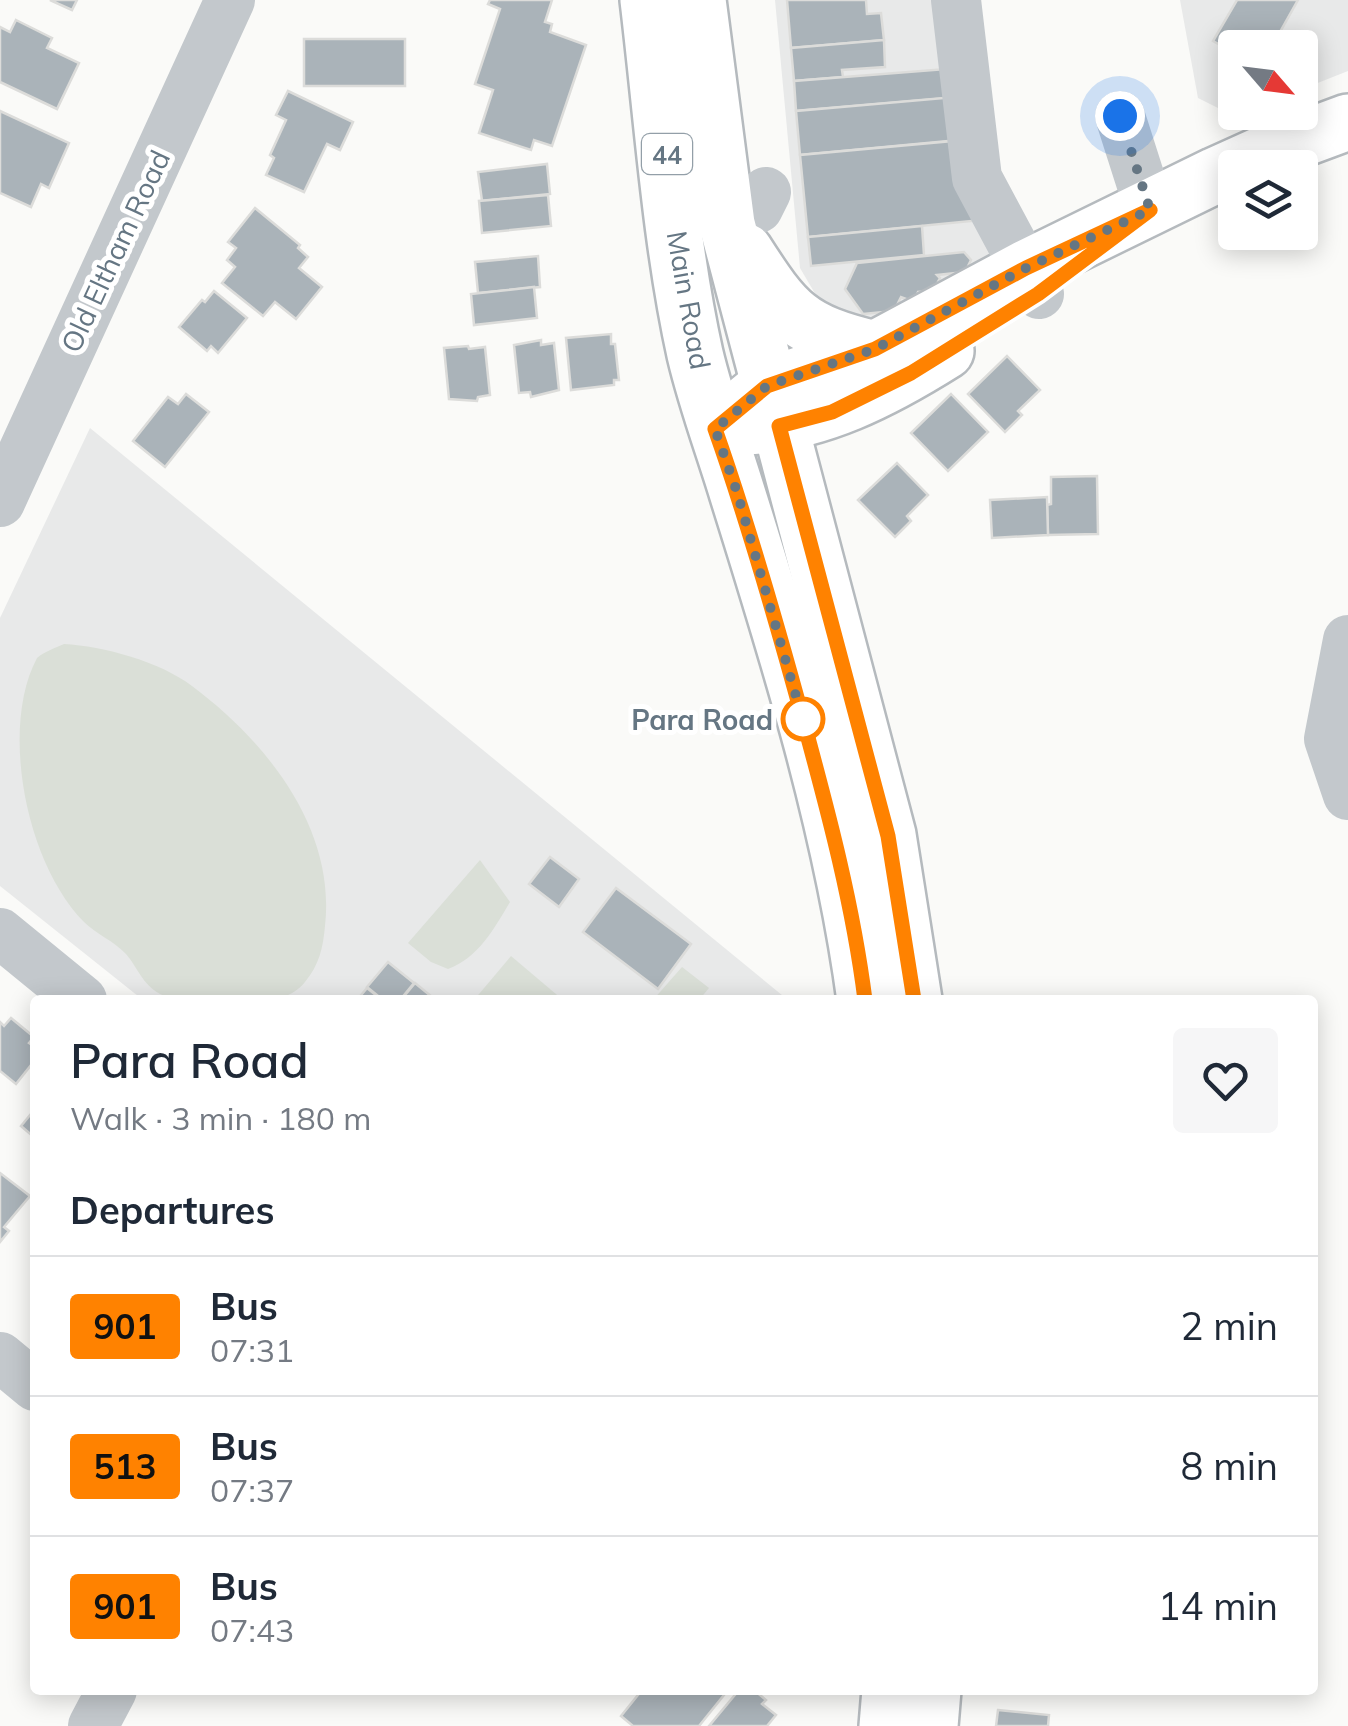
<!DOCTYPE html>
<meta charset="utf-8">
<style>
:root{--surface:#fff;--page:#f6f6f7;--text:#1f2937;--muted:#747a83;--line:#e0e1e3}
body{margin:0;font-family:Mulish,sans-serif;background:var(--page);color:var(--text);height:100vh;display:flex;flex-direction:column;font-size:38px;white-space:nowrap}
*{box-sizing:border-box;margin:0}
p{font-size:32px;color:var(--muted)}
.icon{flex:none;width:55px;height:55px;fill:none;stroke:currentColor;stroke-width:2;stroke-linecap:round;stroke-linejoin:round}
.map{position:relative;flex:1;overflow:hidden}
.drawer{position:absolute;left:30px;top:995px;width:1288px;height:700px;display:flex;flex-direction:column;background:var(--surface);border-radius:10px;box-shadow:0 5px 25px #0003}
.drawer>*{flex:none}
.badge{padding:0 20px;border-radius:8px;font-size:35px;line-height:65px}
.needle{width:65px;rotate:118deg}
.fabs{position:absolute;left:1218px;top:30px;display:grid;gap:20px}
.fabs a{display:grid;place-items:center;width:100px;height:100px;border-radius:10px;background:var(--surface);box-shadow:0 5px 25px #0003;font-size:50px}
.you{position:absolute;width:50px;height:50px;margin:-25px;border:8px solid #fff;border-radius:50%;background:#1a73e8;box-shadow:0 0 0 15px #1a73e833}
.map>.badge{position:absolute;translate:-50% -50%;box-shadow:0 0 0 5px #fff}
h2{padding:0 40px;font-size:38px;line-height:90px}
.round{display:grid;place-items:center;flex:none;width:105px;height:105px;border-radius:10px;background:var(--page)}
.overview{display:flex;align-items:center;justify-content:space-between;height:170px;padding:0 40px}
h1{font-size:48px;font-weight:600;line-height:75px}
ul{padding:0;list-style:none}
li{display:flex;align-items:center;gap:30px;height:140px;padding:0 40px;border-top:2px solid var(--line)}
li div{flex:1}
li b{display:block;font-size:38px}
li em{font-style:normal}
li .badge{min-width:110px;font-weight:700;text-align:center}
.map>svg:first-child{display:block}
.built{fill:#e8e9e9}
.green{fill:#dadfd7}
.building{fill:#aab3b9;stroke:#dcdcda;stroke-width:2.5}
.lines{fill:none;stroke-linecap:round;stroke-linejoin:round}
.major-casing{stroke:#b5babe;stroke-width:60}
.minor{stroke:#c3c8cc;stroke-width:50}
.major{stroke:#fff;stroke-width:55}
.line-casing{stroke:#fff;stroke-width:22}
.line{stroke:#ff8200;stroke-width:15}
.walk{stroke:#657683;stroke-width:10;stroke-dasharray:0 18}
.stop-dot{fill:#fff;stroke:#ff8200;stroke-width:5}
.labels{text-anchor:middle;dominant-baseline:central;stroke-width:10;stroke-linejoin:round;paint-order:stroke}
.shield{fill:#fff;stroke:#939fa8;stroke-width:2.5}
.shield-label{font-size:25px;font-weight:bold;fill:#657683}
.street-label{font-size:28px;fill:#657683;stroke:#fff}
.stop-label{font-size:28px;font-weight:bold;fill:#657683;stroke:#fff;text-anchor:end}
</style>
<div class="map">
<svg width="1348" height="1726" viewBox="0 0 1348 1726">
<rect width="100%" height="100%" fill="#fafaf8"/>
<g class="built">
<path d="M 775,0 L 943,0 L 995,239 L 987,261 L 894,313 L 867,318 L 841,314 L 820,302 L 800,268 Z"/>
<path d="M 1180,0 L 1348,0 L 1348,71 L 1300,90 L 1300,48 L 1235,48 L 1235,112 L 1243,113 L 1234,116 L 1198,98 Z"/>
<path d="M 90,428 L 788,1000 L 143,1000 L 0,886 L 0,618 Z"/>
</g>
<g class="green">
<path d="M 64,644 C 103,646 161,662 192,686 C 267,742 336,829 325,926 C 323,948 319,965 305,982 C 289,1002 266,1000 243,1000 C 218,1000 183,1006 160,994 C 142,984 138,968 126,954 C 114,941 96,934 84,922 C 25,862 0,727 37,658 C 44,652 55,648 64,644 Z"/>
<path d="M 480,860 L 510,902 C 494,929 478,958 448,969 L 431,962 L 408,943 Z"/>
<path d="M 511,956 L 563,1000 L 474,1000 Z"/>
<path d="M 682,967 L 709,988 L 699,1000 L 653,1000 Z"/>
</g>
<g class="building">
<path d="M 50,0 L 77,0 L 72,10 Z"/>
<path d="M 490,0 L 552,0 L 545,22 L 552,24 L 550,32 L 586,45 L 552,146 L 534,140 L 531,150 L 479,133 L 493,90 L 475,84 L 500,9 L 488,4 Z"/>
<path d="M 787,0 L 866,0 L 867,14 L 881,13 L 884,40 L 791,48 Z"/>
<path d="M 1237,0 L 1298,0 L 1271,48 L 1235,48 L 1235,53 L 1213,41 Z"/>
<path d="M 16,20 L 52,38 L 47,48 L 79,63 L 57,109 L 0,82 L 0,27 L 10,32 Z"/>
<rect x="304" y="39" width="101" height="47"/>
<path d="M 884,40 L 885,67 L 842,70 L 843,77 L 794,81 L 791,48 Z"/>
<path d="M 946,69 L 948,98 L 796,111 L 794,81 Z"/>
<path d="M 288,91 L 353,122 L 340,150 L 327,144 L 304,192 L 266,175 L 274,158 L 270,155 L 286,120 L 276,115 Z"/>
<path d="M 955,97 L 959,140 L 800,155 L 796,111 Z"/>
<path d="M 0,111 L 69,143 L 49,188 L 41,184 L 31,207 L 0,193 Z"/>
<path d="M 953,141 L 982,220 L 808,237 L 800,155 Z"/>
<path d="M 547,164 L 550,194 L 482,201 L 478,172 Z"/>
<path d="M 548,195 L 551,226 L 482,233 L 479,201 Z"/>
<path d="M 255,208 L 300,245 L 298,248 L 308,257 L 299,268 L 322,287 L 296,319 L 275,302 L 263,316 L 222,283 L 235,267 L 227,260 L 236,248 L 228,242 Z"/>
<path d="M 922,226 L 924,255 L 811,266 L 808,237 Z"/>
<path d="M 964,252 L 971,260 L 965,272 L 937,275 L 940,278 L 933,291 L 918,292 L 914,302 L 901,297 L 894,311 L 863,314 L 845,289 L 857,263 Z"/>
<path d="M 538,256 L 540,287 L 478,293 L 475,262 Z"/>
<path d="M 534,287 L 537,318 L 474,325 L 471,294 Z"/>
<path d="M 214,291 L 247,318 L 218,353 L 211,346 L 207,351 L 179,327 L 202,300 L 205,302 Z"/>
<path d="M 611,334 L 611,344 L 615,344 L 619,380 L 614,380 L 614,385 L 571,390 L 566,338 Z"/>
<path d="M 541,340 L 541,345 L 554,343 L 559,390 L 531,397 L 530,392 L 519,393 L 514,345 Z"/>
<path d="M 468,346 L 469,349 L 485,347 L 490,395 L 478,397 L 477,401 L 449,399 L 444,348 Z"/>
<path d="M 1007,356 L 1040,390 L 1018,411 L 1022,415 L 1005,432 L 968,394 Z"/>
<path d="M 186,394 L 209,412 L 165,467 L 133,441 L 168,397 L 178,404 Z"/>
<path d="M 951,394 L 988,432 L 948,471 L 911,433 Z"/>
<path d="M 897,463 L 928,495 L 907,516 L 911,521 L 895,537 L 858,500 Z"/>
<path d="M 1097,476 L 1098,534 L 1048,535 L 1047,505 L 1051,504 L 1051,477 Z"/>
<path d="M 1047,497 L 1048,535 L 992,538 L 990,500 Z"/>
<path d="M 550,857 L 579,879 L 559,907 L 529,884 Z"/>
<path d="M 616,888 L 691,944 L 658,989 L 583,932 Z"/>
<path d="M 388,962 L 414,983 L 400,1000 L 383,1000 L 367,987 Z"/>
<path d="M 415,983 L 432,997 L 430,1000 L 401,1000 Z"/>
<path d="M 367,988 L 382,1000 L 357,1000 Z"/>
<path d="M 11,1018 L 34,1037 L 29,1043 L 35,1047 L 35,1060 L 16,1084 L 0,1071 L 0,1022 L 4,1026 Z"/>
<path d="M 35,1109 L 35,1138 L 21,1126 Z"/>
<path d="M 0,1173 L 30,1196 L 4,1227 L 9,1231 L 0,1242 Z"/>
<path d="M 642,1690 L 728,1690 L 699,1726 L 633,1726 L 621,1716 Z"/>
<path d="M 739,1690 L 754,1690 L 766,1700 L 762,1704 L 776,1715 L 767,1726 L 709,1726 Z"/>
<path d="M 998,1710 L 1049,1715 L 1048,1726 L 996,1726 Z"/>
</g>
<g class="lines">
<defs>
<g id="major">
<path d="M 648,0 C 662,116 670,241 695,354 C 706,401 723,446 737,492 C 789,658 842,828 865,1000"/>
<path d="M 698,0 L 727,224 L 888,835 L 914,1000"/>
<path d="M 745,251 C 786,315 799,331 875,349"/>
<path d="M 738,410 L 767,386 L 875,349 L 1026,268 L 1216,175 L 1267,152 L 1348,122"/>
<path d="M 745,427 C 819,424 884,390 946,351"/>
<path d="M 887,1726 L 890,1690"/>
<path d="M 930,1726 L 933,1690"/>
</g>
</defs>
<use href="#major" class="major-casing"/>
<g class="minor">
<path d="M 956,0 L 977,178 L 1039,294"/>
<path d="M 1120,116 L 1150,210"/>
<path d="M 727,224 L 758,208 L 766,192"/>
<path d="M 0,502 L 230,0"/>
<path d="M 1348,640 L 1329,739 L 1348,795"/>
<path d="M 0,933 L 82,1000"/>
<path d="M 0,1357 L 35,1386"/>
<path d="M 93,1726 L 112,1690"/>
</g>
<use href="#major" class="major"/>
</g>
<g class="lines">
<defs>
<path id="line" d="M 865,1000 C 853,905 829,815 804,723 C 777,624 749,525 715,429 L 767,386 L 875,349 L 1026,268 L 1150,210 L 1038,294 L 911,373 L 832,412 L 779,426 L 888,836 L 914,1000"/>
</defs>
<use href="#line" class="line-casing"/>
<use href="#line" class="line"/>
<path class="walk" d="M 803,719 L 804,724 L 737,492 L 715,429 L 767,386 L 875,349 L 1026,268 L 1150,210 L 1120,116"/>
</g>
<circle class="stop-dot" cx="803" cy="719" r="20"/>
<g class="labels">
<rect class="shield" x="642" y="134" width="50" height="40" rx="8"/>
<g class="shield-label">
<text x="667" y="154">44</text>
</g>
<g class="street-label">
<text transform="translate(115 251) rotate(-65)">Old Eltham Road</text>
<text transform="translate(689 300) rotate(80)">Main Road</text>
</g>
<g class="stop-label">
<text x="773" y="719">Para Road</text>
</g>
</g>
</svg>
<div class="fabs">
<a><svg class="needle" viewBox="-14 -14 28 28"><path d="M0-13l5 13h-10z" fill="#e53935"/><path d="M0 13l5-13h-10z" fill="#747a83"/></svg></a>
<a><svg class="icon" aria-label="layers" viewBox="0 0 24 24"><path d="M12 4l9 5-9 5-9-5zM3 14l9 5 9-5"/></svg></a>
</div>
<div class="you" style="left:1120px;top:116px"></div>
<section class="drawer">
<div class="overview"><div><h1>Para Road</h1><p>Walk · 3 min · 180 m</p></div><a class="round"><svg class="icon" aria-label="heart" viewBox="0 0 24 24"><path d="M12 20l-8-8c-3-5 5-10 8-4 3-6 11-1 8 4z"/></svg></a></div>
<h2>Departures</h2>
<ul>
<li><span class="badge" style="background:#ff8200;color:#111">901</span><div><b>Bus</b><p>07:31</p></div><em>2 min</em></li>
<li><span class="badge" style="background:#ff8200;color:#111">513</span><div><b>Bus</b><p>07:37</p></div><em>8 min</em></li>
<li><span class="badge" style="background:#ff8200;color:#111">901</span><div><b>Bus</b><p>07:43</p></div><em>14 min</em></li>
</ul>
</section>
</div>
